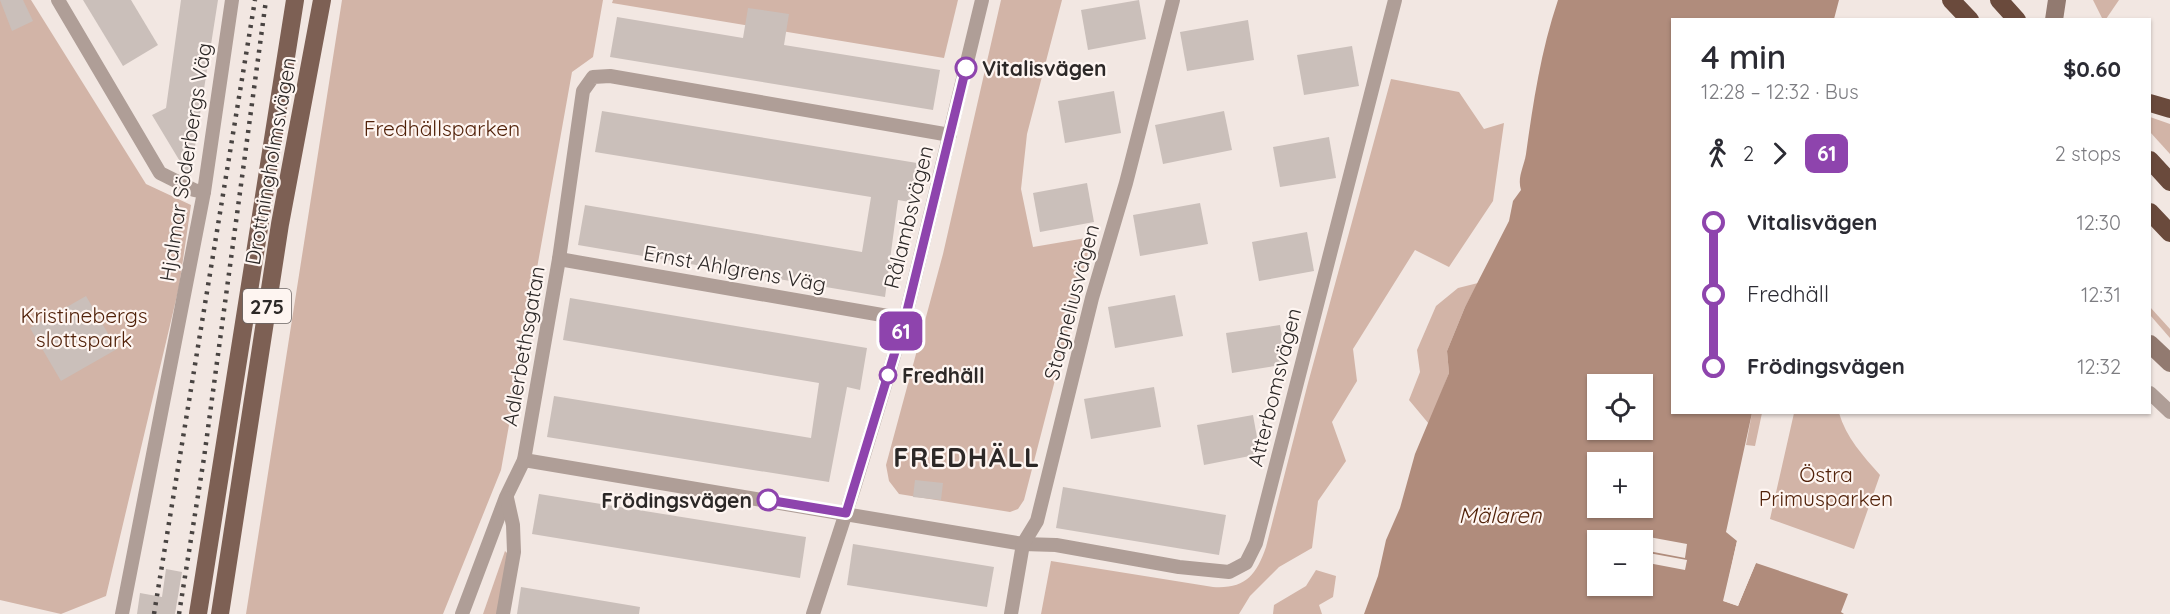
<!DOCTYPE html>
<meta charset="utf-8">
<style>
:root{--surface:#fff;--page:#f2f2f3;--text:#2b2b33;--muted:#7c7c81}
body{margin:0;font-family:Quicksand,sans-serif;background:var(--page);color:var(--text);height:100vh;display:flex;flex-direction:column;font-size:22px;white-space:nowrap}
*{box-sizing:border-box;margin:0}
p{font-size:20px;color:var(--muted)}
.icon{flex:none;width:33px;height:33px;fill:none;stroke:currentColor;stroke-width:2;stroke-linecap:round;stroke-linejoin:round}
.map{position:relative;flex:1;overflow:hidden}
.details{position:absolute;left:1671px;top:18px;width:480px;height:396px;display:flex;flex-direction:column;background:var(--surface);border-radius:0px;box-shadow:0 2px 4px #0004}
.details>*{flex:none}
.badge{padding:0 12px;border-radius:9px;font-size:21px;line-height:39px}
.controls{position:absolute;left:1587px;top:374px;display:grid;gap:12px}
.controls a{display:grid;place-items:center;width:66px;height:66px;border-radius:0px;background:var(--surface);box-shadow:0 2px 4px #0004;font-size:30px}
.map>.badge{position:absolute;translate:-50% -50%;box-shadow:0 0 0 3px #fff}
.legs{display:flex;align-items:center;gap:9px;height:66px;padding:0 30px;font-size:20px}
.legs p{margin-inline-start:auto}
.head{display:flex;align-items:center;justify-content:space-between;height:102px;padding:0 30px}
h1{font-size:33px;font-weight:600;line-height:45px}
ul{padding:0 30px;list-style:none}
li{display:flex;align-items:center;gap:21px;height:72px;font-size:22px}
li i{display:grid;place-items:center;width:9px;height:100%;margin:0 8px;background:currentColor}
li i::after{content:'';width:15px;height:15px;margin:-8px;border:4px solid;border-radius:50%;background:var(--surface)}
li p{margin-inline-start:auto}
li:first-child i{background:linear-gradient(#0000 50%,currentColor 0)}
li:last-child i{background:linear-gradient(currentColor 50%,#0000 0)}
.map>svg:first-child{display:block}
.green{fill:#d2b4a7}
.water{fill:#b08c7c;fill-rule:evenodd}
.pier{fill:#f2e7e2}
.building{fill:#cabfba}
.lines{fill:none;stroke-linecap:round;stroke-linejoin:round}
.street{stroke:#af9e97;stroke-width:14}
.secondary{stroke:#927a70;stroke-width:18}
.primary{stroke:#7d6054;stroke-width:18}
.highway{stroke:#6a4a3c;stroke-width:18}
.rail{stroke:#494442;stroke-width:4.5;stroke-dasharray:3 6;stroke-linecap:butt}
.line-1-casing{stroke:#fff;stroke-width:14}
.line-1{stroke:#8e44ad;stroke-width:9}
.stop-1-dot{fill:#fff;stroke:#8e44ad;stroke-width:3}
.labels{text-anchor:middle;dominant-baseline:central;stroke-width:4.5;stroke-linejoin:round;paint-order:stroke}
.shield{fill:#fef5f1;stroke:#6b6664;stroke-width:1.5}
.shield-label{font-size:20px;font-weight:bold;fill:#2c2827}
.stop-label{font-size:21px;font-weight:bold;fill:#2c2827;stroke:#fef5f1;text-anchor:start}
.park-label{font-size:21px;fill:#512109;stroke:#fef5f1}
.street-label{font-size:21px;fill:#2c2827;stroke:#fef5f1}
.water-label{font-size:22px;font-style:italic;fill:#53230a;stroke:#fef5f1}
.district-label{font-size:27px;font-weight:bold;letter-spacing:1.5px;fill:#2c2827;stroke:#fef5f1}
</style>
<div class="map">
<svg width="2170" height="614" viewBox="0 0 2170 614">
<rect width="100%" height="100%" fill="#f2e7e2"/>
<g class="green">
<path d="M 0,0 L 31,0 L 146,184 L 191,205 L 179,287 L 106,596 L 61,614 L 0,600 Z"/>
<path d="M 342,0 L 603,0 L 593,57 L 572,72 L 501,470 L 443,614 L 246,614 Z"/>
<path d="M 613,0 L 958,0 L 944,58 L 612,3 Z"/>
<path d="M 1001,0 L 1062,0 L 1027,134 L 1021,189 L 1033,247 L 1092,237 L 1024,500 L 1018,509 L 1010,512 L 899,494 L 889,481 L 886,465 L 943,254 Z"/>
<path d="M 2093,0 L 2119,0 L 2106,19 L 2103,20 Z"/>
<path d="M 1391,79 L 1459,92 L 1484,129 L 1504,123 L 1493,201 L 1449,267 L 1415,250 L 1353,349 L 1357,381 L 1332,422 L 1346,461 L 1318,501 L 1312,548 L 1279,567 L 1250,596 L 1239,614 L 1041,614 L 1051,561 L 1213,587 C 1245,589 1256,576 1266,547 L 1308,383 Z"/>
<path d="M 2150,117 L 2170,124 L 2170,154 L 2150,132 Z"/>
<path d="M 1478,283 L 1465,307 L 1447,351 L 1449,373 L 1429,424 L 1409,400 L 1420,372 L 1417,350 L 1436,306 L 1458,288 Z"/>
<path d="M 2150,307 L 2170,329 L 2170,338 L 2150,315 Z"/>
<path d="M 1752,413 L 1762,413 L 1755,446 L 1746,445 Z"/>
<path d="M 1794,413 L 1839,413 C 1846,437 1863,456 1880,475 L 1854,549 L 1770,519 Z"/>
<path d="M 505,551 L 508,554 L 498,614 L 483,614 Z"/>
<path d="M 1316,570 L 1336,576 L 1333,597 L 1319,605 L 1322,614 L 1273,614 L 1274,605 L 1306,586 Z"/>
</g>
<path class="water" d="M 1558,0 L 1839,0 L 1834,19 L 1672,20 L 1672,412 L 1752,413 L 1726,532 L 1737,541 L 1724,601 L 1738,606 L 1756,563 L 1848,594 L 1841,612 L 1844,614 L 1364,614 L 1378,576 L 1386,540 L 1400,508 L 1415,454 L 1449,373 L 1447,351 L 1465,307 L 1509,221 L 1513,201 L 1521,190 C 1517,177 1524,167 1526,154 C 1533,103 1541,50 1558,0 ZM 1598,384 L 1642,384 L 1642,429 L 1598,429 ZM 1598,462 L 1642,462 L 1642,507 L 1598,507 ZM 1598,540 L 1642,540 L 1642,585 L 1598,585 Z"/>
<g class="pier">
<path d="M 1638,535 L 1687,544 L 1685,558 L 1643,550 L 1642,540 L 1637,540 Z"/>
<path d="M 1737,541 L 1740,541 L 1727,599 L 1737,602 L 1753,561 L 1757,560 L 1738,606 L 1723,601 Z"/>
<path d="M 1643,552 L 1687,560 L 1685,570 L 1643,562 Z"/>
</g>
<g class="building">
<path d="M 0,0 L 23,0 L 33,21 L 12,31 Z"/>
<path d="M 83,0 L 131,0 L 158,45 L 123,66 Z"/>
<path d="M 181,0 L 218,0 L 190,178 L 152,115 L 166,108 Z"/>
<path d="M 1139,0 L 1146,39 L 1088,50 L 1081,10 Z"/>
<path d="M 748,8 L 789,14 L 784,45 L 940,70 L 933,110 L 610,57 L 617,17 L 743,38 Z"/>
<path d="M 1248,20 L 1254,60 L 1187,71 L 1180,32 Z"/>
<path d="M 1352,46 L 1359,86 L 1304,95 L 1297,55 Z"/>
<path d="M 1114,91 L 1121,133 L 1065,143 L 1058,101 Z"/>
<path d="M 602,111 L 917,163 L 910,202 L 898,200 L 885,297 L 578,245 L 585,205 L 862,252 L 871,197 L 595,152 Z"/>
<path d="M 1224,111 L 1232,150 L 1163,164 L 1155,125 Z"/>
<path d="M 1329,137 L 1336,178 L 1280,187 L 1273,147 Z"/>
<path d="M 1087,183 L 1094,222 L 1040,232 L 1033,193 Z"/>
<path d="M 1200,203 L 1208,244 L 1140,256 L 1133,215 Z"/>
<path d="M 1307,232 L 1314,271 L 1259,281 L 1252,242 Z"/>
<path d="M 1175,295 L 1183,336 L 1115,348 L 1108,307 Z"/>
<path d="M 86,296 L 117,349 L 61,381 L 30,328 Z"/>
<path d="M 570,298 L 867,348 L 860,390 L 847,387 L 829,482 L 547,437 L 554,396 L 811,438 L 819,383 L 563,340 Z"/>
<path d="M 1280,325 L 1287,364 L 1232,373 L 1226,333 Z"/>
<path d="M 1154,387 L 1161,427 L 1091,439 L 1084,399 Z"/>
<path d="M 1253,415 L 1260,454 L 1204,465 L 1197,425 Z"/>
<path d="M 915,480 L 943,483 L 941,500 L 913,497 Z"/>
<path d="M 1063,487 L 1226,515 L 1219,555 L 1056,528 Z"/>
<path d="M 539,494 L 806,537 L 800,578 L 532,534 Z"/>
<path d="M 853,544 L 994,567 L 987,607 L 847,585 Z"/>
<path d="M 166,569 L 182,572 L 175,614 L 137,614 L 140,593 L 162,597 Z"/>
<path d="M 521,587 L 640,607 L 639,614 L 517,614 Z"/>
</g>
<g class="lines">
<g class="street">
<path d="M 58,0 L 160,173 L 194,190 L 204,192"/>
<path d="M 559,259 L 905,319"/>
<path d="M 2150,393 L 2170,412"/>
<path d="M 524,460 L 1023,544 L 1056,545 L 1179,567 L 1229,572 L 1246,563 L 1256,543 L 1395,0"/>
<path d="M 122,614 L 204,192 L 232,0"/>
<path d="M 462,614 L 506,497 L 524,460 L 559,259 L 583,91 L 593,77 L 610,76 L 950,135"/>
<path d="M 503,614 L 514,552 L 513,525 L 507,498"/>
<path d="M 813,614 L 854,488 L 905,319 L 982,0"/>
<path d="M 1011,614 L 1023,544 L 1037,521 L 1092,298 L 1126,183 L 1173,0"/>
</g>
<g class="secondary">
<path d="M 2054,20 L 2057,0"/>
<path d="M 2150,344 L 2170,363"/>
</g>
<g class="primary">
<path d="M 198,614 L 295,0"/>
<path d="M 220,614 L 280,224 L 322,0"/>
</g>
<g class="highway">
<path d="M 1951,0 L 1970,20"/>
<path d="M 1999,0 L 2017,20"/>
<path d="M 2150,103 L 2170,109"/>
<path d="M 2150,160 L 2170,182"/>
<path d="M 2150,212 L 2170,233"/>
</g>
<g class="rail">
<path d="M 154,614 L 255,0"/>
<path d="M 179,614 L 204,458 L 266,0"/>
</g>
</g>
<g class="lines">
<defs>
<path id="line-1" d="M 768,500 L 846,513 L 905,319 L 966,68"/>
</defs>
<use href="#line-1" class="line-1-casing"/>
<use href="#line-1" class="line-1"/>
</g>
<g class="stop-1-dot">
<circle cx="966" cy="68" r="10"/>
<circle cx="888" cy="375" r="8"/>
<circle cx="768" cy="500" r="10"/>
</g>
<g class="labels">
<rect class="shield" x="243" y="289" width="48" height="34" rx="4.5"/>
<g class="shield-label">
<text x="267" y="306">275</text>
</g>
<g class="stop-label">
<text x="982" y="68">Vitalisvägen</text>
<text x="902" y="375">Fredhäll</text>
<text x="752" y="500" text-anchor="end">Frödingsvägen</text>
</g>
<g class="park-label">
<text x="442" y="128">Fredhällsparken</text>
<text x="84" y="315">Kristinebergs<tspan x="84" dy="24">slottspark</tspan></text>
<text x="1826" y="474">Östra<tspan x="1826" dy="24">Primusparken</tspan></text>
</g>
<g class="street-label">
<text transform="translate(270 161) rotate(-80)">Drottningholmsvägen</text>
<text transform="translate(185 162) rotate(-81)">Hjalmar Söderbergs Väg</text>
<text transform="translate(908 217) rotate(-76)">Rålambsvägen</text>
<text transform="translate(735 268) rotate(10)">Ernst Ahlgrens Väg</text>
<text transform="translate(1071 302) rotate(-75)">Stagneliusvägen</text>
<text transform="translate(523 346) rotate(-80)">Adlerbethsgatan</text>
<text transform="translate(1274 387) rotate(-76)">Atterbomsvägen</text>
</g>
<g class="water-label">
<text x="1500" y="515">Mälaren</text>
</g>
<g class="district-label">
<text x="967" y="457">FREDHÄLL</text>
</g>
</g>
</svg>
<div class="controls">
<a><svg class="icon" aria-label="locate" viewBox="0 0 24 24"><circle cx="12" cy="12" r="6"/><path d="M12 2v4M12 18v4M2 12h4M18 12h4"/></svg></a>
<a>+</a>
<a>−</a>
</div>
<b class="badge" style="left:901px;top:331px;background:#8e44ad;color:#fff">61</b>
<section class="details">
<div class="head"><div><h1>4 min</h1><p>12:28 – 12:32 · Bus</p></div><b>$0.60</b></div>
<div class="legs"><svg class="icon" aria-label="walk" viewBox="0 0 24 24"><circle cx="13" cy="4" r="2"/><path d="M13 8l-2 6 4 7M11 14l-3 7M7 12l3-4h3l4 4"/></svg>2<svg class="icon" aria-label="forward" viewBox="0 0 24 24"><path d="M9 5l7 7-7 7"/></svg><b class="badge" style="background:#8e44ad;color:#fff">61</b><p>2 stops</p></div>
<ul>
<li><i style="color:#8e44ad"></i><b>Vitalisvägen</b><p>12:30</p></li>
<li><i style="color:#8e44ad"></i><span>Fredhäll</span><p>12:31</p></li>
<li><i style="color:#8e44ad"></i><b>Frödingsvägen</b><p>12:32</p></li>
</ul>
</section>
</div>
